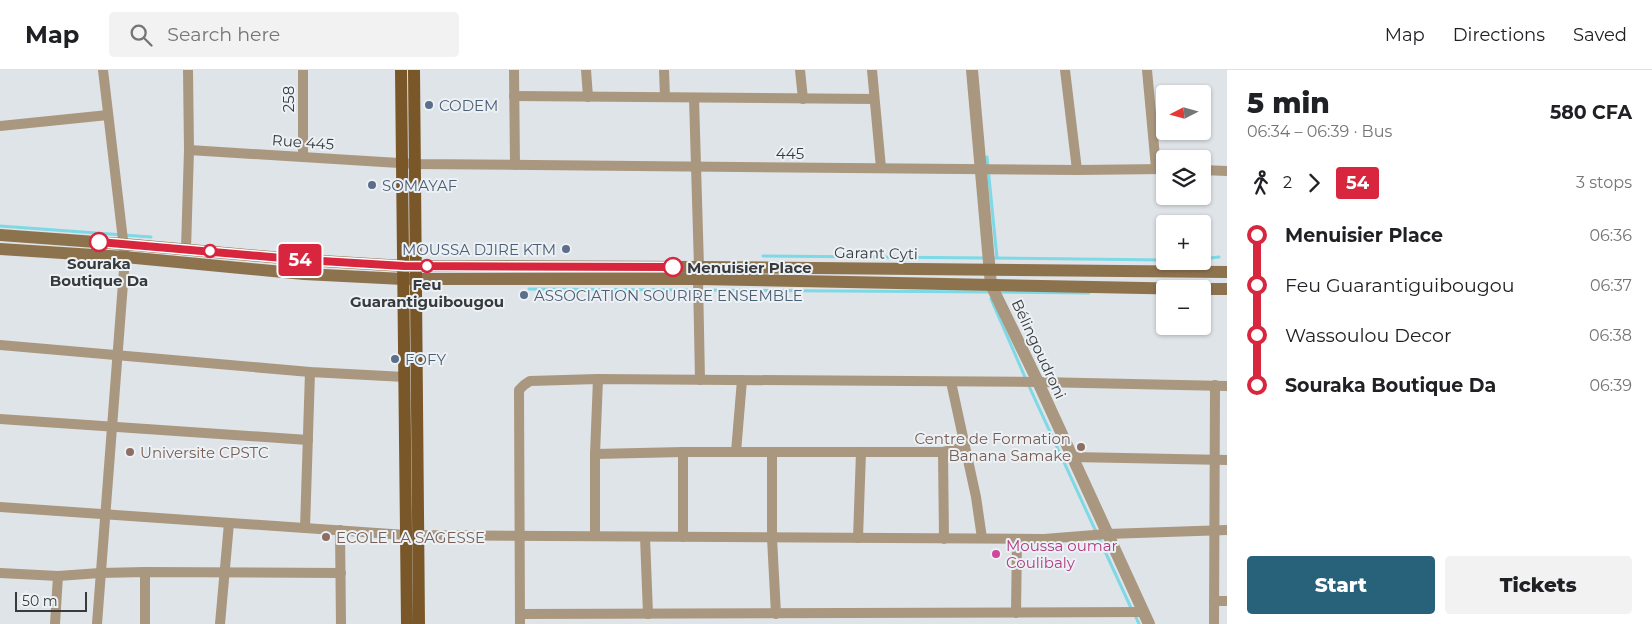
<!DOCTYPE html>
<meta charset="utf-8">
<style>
:root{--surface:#fff;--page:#f2f2f2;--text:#202124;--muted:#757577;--line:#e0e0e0;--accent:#28617a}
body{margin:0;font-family:Montserrat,sans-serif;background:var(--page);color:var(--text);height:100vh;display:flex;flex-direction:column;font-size:19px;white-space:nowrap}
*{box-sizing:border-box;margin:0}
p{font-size:16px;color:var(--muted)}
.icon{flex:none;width:28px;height:28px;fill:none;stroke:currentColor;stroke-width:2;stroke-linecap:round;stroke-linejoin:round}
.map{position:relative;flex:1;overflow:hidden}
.details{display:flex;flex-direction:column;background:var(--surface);width:425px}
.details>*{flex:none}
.badge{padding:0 10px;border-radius:4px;font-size:18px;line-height:32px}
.needle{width:32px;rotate:264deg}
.fabs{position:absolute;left:1156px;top:15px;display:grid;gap:10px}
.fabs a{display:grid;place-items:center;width:55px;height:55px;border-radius:5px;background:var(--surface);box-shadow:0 1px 4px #0004;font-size:25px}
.scale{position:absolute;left:15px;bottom:12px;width:72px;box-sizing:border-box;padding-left:5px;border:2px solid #383a3c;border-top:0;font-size:14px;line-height:18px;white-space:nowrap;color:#383a3c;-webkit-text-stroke:4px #ecf1f5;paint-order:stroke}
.map>.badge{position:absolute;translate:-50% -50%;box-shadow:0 0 0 2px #fff}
.legs{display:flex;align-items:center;gap:8px;height:55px;padding:0 20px;font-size:16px}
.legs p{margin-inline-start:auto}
.overview{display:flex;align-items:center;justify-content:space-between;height:85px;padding:0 20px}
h1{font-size:28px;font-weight:800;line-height:38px}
.button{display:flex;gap:10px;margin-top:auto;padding:10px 20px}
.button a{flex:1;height:58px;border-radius:5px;background:var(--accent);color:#fff;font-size:20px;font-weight:800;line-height:58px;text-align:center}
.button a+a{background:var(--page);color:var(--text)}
ul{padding:0 20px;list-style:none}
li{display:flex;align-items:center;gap:18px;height:50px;font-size:19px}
li i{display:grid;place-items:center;width:8px;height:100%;margin:0 6px;background:currentColor}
li i::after{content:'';width:12px;height:12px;margin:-6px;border:4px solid;border-radius:50%;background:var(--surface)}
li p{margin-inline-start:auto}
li:first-child i{background:linear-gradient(#0000 50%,currentColor 0)}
li:last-child i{background:linear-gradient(currentColor 50%,#0000 0)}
header{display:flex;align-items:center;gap:30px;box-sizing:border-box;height:70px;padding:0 25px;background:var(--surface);border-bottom:1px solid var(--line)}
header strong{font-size:24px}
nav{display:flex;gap:28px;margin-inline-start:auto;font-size:18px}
.search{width:350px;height:45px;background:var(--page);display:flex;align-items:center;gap:12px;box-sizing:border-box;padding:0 18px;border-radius:5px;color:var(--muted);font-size:19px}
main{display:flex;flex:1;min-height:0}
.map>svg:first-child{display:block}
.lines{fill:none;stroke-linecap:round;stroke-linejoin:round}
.stream{stroke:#7cd9e5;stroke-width:3}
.minor{stroke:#aa977f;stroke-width:10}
.tertiary{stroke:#aa977f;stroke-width:12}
.secondary{stroke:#8d724e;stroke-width:12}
.primary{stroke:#795729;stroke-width:12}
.line-1-casing{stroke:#fff;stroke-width:11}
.line-1{stroke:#d7263d;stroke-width:8}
.service-dot{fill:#5c6f8a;stroke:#ecf1f5;stroke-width:2}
.stop-1-dot{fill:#fff;stroke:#d7263d;stroke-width:2.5}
.education-dot{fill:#8d6e63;stroke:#ecf1f5;stroke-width:2}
.hotel-dot{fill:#d1479c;stroke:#ecf1f5;stroke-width:2}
.labels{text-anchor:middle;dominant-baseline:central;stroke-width:4;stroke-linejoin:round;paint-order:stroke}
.street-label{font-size:15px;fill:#383a3c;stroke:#ecf1f5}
.service-label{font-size:15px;fill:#4e5e75;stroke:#ecf1f5;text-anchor:start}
.stop-label{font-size:15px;font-weight:bold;fill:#383a3c;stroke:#ecf1f5}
.education-label{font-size:15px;fill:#785e54;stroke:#ecf1f5;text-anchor:start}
.hotel-label{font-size:15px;fill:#b23c85;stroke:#ecf1f5;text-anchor:start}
</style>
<header>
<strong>Map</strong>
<div class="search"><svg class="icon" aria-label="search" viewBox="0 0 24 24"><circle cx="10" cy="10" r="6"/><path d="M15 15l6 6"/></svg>Search here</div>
<nav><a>Map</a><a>Directions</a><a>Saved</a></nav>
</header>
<main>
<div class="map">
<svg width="1227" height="554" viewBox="0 0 1227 554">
<rect width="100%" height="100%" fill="#dfe4e8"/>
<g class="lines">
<g class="stream">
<path d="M 987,87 L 997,188"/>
<path d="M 0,156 L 151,167"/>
<path d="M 763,186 L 985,188"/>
<path d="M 991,188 L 1165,190"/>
<path d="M 1202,189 L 1219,187"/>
<path d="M 529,219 L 991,222"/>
<path d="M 997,222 L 1089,223"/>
<path d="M 991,229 L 1028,314 L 1132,540"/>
<path d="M 1135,545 L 1139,554"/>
</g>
<g class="minor">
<path d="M 303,0 L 303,87"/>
<path d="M 514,0 L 515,95"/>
<path d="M 586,0 L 588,27"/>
<path d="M 664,0 L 665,27"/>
<path d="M 800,0 L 803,29"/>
<path d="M 872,0 L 881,98"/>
<path d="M 1065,0 L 1077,100"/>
<path d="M 1147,0 L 1156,98"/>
<path d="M 514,26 L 874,29"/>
<path d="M 694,28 L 699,197"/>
<path d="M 0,56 L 108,45"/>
<path d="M 189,80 L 415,94 L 1077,100 L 1165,99"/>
<path d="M 1202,100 L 1227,101"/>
<path d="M 186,179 L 189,80 L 188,0"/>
<path d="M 698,209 L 700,310"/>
<path d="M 0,275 L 310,302 L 405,307"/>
<path d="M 951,312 L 976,427 L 982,468"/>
<path d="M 0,349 L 308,370"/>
<path d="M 736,382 L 742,310"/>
<path d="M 772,382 L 772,468 L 776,544"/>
<path d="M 943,382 L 944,469"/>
<path d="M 595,384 L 683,382 L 943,382 L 965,377"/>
<path d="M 1072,387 L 1227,390"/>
<path d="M 0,437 L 406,465 L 1044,469 L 1107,464 L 1227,460"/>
<path d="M 305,458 L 310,302"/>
<path d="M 340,460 L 341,554"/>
<path d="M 595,466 L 595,384 L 598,309"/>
<path d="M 645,467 L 648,544"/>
<path d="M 683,467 L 683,382"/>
<path d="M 858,468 L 861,382"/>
<path d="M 0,503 L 58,506 L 100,503 L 145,502 L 341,503"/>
<path d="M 1214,531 L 1227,531"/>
<path d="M 1016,543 L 1017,469"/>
<path d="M 520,544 L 1143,542"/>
<path d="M 55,554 L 58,506"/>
<path d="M 97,554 L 125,187 L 103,0"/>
<path d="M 145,554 L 145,502"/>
<path d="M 220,554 L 229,453"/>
<path d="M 520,554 L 519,320 L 524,315 L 530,311 L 598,309 L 1038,312 L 1227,316"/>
<path d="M 1214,554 L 1215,315"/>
</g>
<path class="tertiary" d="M 972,0 L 991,215 L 1038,312 L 1149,554"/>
<g class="secondary">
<path d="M 0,165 L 123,174 L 305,190 L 404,196 L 699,197 L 1227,202"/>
<path d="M 0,179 L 125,187 L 304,204 L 403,209 L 698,209 L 1194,219"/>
<path d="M 1202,219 L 1227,219"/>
</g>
<g class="primary">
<path d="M 401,0 L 407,554"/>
<path d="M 414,0 L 419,554"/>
</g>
</g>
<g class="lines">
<defs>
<path id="line-1" d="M 99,172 L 305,190 L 404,196 L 673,197"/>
</defs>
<use href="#line-1" class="line-1-casing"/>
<use href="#line-1" class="line-1"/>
</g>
<g class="service-dot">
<circle cx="429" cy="35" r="5"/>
<circle cx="372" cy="115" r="5"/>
<circle cx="566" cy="179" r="5"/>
<circle cx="524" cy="225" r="5"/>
<circle cx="395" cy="289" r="5"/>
</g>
<g class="stop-1-dot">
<circle cx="99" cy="172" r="9"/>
<circle cx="210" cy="181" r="6"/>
<circle cx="427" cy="196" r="6"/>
<circle cx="673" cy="197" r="9"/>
</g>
<g class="education-dot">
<circle cx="1081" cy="377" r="5"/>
<circle cx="130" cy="382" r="5"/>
<circle cx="326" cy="467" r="5"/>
</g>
<circle class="hotel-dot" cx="996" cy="484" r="5"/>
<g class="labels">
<g class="street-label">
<text transform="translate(288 29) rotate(-90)">258</text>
<text transform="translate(303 72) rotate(4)">Rue 445</text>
<text x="790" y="83">445</text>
<text transform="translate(876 183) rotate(1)">Garant Cyti</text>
<text transform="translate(1039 279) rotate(65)">Bélingoudroni</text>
</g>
<g class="service-label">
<text x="439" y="35">CODEM</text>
<text x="382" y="115">SOMAYAF</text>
<text x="556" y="179" text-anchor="end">MOUSSA DJIRE KTM</text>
<text x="534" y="225">ASSOCIATION SOURIRE ENSEMBLE</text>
<text x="405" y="289">FOFY</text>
</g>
<g class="stop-label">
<text x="99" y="193">Souraka<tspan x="99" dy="17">Boutique Da</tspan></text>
<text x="687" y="197" text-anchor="start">Menuisier Place</text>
<text x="427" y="214">Feu<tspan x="427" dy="17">Guarantiguibougou</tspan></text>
</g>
<g class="education-label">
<text x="1071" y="368" text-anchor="end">Centre de Formation<tspan x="1071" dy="17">Banana Samake</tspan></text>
<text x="140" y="382">Universite CPSTC</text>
<text x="336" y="467">ECOLE LA SAGESSE</text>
</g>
<g class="hotel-label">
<text x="1006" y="475">Moussa oumar<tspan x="1006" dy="17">Coulibaly</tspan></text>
</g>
</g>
</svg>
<div class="fabs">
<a><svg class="needle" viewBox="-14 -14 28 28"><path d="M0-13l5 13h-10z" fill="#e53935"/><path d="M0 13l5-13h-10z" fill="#757577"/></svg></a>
<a><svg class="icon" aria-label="layers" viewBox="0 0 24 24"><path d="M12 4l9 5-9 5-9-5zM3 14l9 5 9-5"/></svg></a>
<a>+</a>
<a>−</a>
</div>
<div class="scale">50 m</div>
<b class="badge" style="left:300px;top:190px;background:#d7263d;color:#fff">54</b>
</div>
<section class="details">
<div class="overview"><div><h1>5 min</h1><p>06:34 – 06:39 · Bus</p></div><b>580 CFA</b></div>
<div class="legs"><svg class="icon" aria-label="walk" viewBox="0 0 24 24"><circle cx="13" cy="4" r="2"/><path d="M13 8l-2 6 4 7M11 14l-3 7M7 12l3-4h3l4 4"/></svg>2<svg class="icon" aria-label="forward" viewBox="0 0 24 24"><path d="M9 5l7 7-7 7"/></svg><b class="badge" style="background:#d7263d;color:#fff">54</b><p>3 stops</p></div>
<ul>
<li><i style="color:#d7263d"></i><b>Menuisier Place</b><p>06:36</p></li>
<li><i style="color:#d7263d"></i><span>Feu Guarantiguibougou</span><p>06:37</p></li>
<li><i style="color:#d7263d"></i><span>Wassoulou Decor</span><p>06:38</p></li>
<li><i style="color:#d7263d"></i><b>Souraka Boutique Da</b><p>06:39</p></li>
</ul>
<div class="button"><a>Start</a><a>Tickets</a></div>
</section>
</main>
